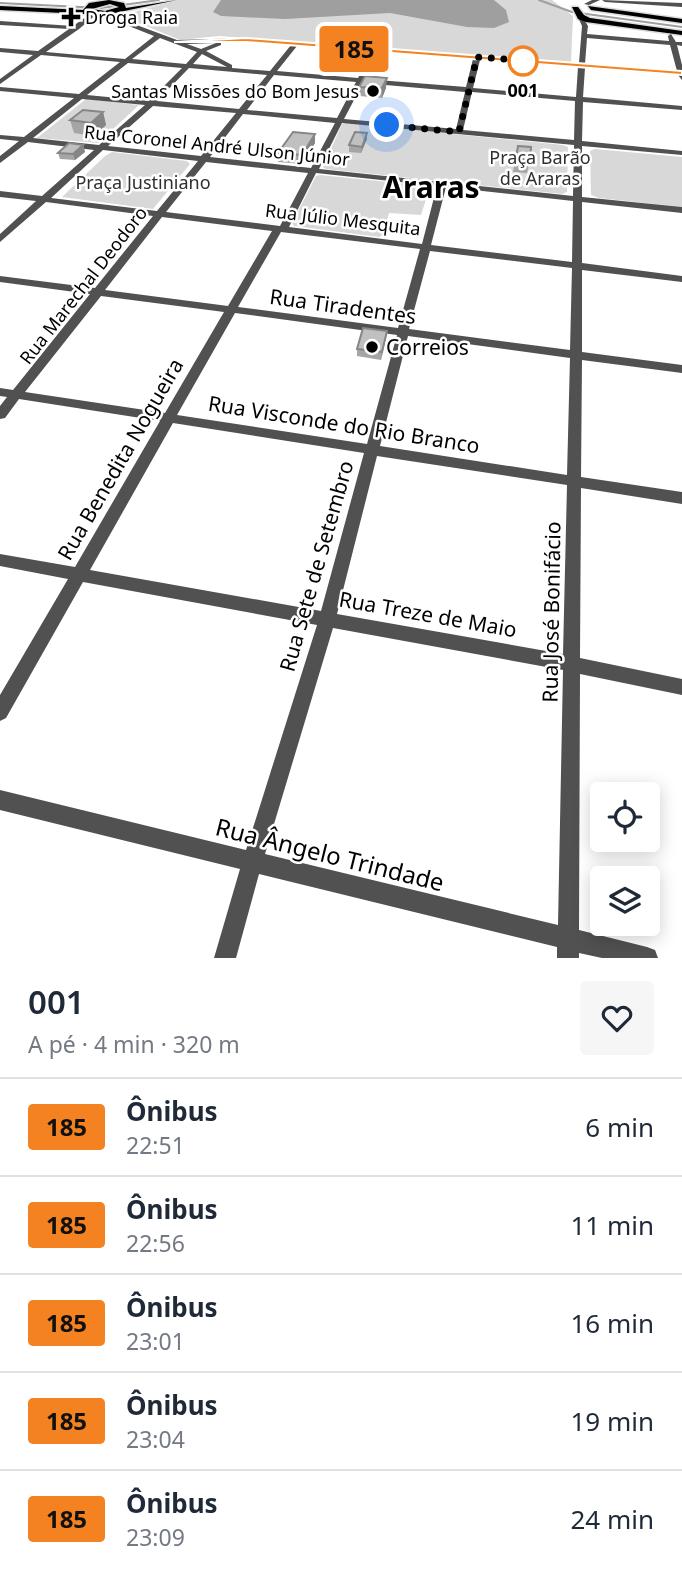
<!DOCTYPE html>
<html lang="pt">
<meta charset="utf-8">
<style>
:root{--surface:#fff;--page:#f6f6f7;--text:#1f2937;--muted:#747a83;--line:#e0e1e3}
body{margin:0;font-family:"Noto Sans",sans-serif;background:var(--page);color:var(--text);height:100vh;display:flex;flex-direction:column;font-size:26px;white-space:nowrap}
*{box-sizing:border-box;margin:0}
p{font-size:23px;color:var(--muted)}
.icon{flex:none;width:38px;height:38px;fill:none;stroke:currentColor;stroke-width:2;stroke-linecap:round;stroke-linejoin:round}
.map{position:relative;height:958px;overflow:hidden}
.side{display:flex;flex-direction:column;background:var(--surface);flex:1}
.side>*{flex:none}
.badge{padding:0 14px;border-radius:5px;font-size:24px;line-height:46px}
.controls{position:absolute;left:590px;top:782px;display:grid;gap:14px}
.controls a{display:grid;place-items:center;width:70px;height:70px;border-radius:7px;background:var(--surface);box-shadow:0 4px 18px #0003;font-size:35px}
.you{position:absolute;width:35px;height:35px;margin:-18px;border:5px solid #fff;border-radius:50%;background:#1a73e8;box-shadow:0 0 0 10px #1a73e833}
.map>.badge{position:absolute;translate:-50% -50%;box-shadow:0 0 0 4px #fff}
.round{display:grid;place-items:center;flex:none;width:74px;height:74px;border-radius:7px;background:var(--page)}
.summary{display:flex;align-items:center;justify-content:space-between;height:119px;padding:0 28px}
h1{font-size:33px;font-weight:600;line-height:52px}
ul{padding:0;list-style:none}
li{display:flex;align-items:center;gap:21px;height:98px;padding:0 28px;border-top:2px solid var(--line)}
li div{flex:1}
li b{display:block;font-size:26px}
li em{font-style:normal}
li .badge{min-width:77px;font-weight:700;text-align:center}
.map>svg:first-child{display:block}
.green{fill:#d8d8d8}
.water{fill:#9f9f9f}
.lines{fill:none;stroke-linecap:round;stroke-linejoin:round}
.stream{stroke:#9f9f9f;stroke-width:2}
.major-casing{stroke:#dbdbdb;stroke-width:3}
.minor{fill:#515151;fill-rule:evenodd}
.major{fill:#000;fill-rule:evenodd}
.wall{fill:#a5a5a5}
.shaded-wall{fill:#868686}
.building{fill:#c0c0c0;stroke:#868686;stroke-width:2}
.line{fill:#f58220;stroke:#fff;stroke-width:2}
.walk{stroke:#000;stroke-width:7;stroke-dasharray:0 12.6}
.poi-dot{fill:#000;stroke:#fff;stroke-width:2.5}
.stop-dot{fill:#fff;stroke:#f58220;stroke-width:3.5}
.labels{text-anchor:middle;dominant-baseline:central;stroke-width:5;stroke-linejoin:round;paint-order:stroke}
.far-poi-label{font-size:18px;fill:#000;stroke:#fff;text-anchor:start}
.far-stop-label{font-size:18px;font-weight:bold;fill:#000;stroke:#fff}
.far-street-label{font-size:18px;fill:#000;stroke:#fff}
.far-park-label{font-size:18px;fill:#2f2f2f;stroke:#fff}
.street-label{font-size:21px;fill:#000;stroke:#fff}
.poi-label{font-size:21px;fill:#000;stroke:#fff;text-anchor:start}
.near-street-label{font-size:24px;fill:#000;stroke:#fff}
.far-town-label{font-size:30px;font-weight:bold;fill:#000;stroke:#fff}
</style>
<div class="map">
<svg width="682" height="958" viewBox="0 0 682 958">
<rect width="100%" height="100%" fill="#fff"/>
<g class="green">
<path d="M 179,0 L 552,0 L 573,16 L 571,62 L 219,36 L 180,40 L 124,17 L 126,14 Z"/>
<path d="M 86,99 L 139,105 L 98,143 L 37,138 Z"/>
<path d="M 346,123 L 563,145 L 568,147 L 567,192 L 562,194 L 326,169 L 323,167 L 342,124 Z"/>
<path d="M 595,149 L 682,157 L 682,207 L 599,198 L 591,195 L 590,151 Z"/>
<path d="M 112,152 L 187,161 L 190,164 L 153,209 L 62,197 L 105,156 Z"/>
<path d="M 320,175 L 418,185 L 429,190 L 421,215 L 389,213 L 383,235 L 379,237 L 294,226 L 292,223 L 316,176 Z"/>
</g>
<path class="water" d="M 221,0 L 494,0 L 506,10 L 509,22 L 494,28 L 467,27 L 390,13 L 285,19 L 221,16 L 213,12 Z"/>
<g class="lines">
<g class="stream">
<path d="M 539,0 L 572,12 L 682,27"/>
<path d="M 0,3 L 101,8 L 159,0"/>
</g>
<defs>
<g id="major">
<path d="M 109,0 L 124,3 L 126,8 L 177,0 L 105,15 L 0,10 L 0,6 L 83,10 L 89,3 ZM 110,4 L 119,7 L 105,11 L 92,9 Z"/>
<path d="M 588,6 L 682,19 L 682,23 L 591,10 Z"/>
<path d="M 572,7 L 578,7 L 584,15 L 590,18 L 682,31 L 682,35 L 586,22 L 578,19 Z"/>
</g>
</defs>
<use href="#major" class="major-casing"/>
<g class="minor">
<path d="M 592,0 L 600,0 L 589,5 L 584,4 Z"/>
<path d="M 602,0 L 682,3 L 682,7 L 605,2 Z"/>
<path d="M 93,12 L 98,13 L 79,29 L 46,52 L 125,59 L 154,36 L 111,19 L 107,16 L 112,11 L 115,17 L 177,40 L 246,38 L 579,63 L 582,26 L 578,17 L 581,15 L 588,26 L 587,34 L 669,41 L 668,36 L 671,34 L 676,42 L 682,42 L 682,46 L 677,45 L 682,65 L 682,80 L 678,75 L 585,68 L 583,97 L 682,106 L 682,110 L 583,102 L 582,141 L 682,151 L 682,155 L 582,146 L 582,197 L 682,207 L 682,213 L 582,202 L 582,263 L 682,276 L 682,282 L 582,270 L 582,352 L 682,365 L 682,373 L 582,360 L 581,477 L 682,492 L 682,504 L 581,488 L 580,658 L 682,679 L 682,695 L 580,674 L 579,930 L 647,947 L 655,950 L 658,958 L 602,958 L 579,953 L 579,958 L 557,958 L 557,947 L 259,874 L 236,958 L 214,958 L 240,869 L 0,810 L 0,790 L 246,850 L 317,625 L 83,582 L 6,718 L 0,721 L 0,695 L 68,579 L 0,566 L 0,554 L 75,567 L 160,421 L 19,399 L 5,418 L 0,419 L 0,406 L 7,397 L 0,396 L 0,388 L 13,390 L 90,294 L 0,282 L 0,276 L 95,288 L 153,216 L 46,202 L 0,242 L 0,234 L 36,201 L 0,197 L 0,191 L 42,196 L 94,150 L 28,142 L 0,163 L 0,156 L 19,141 L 0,139 L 0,135 L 24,137 L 74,98 L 0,91 L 0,87 L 79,94 L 120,62 L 41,55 L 0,84 L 0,79 L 33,55 L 0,52 L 0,48 L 38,51 L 69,29 L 0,25 L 0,21 L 73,26 ZM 160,38 L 197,52 L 186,64 L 132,59 ZM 587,38 L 670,45 L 677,71 L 585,64 ZM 246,42 L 291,45 L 270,71 L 232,68 L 232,65 L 206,51 L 221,45 L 221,43 ZM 216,43 L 201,49 L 187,44 ZM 297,46 L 372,52 L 358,78 L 277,71 ZM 379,52 L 473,59 L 466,87 L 365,79 ZM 202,54 L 227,67 L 193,64 ZM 480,60 L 578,67 L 576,97 L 473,88 ZM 128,63 L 182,68 L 149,101 L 87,95 ZM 189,68 L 267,75 L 239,109 L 157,101 ZM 274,75 L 356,82 L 337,118 L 247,110 ZM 363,83 L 465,92 L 456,129 L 344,119 ZM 472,92 L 575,101 L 574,140 L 463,130 ZM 82,99 L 145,105 L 99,145 L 33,138 ZM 153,106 L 236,113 L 201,156 L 108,146 ZM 243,114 L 335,123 L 311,168 L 210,157 ZM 342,123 L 574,145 L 573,196 L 319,169 ZM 103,150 L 198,161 L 157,211 L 51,198 ZM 206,162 L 308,173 L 280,226 L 166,212 ZM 316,173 L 437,186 L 422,244 L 289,227 ZM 446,187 L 573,201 L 572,262 L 431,245 ZM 162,217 L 272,231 L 228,306 L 105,290 ZM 281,232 L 420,249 L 398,328 L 238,307 ZM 430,251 L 572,268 L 570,350 L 409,329 ZM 101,296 L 224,312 L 165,413 L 25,392 ZM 235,313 L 397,335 L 367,444 L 177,415 ZM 408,336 L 570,358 L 567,475 L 380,446 ZM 173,423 L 364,453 L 321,611 L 90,570 ZM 377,456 L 567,485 L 563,654 L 337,614 ZM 333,628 L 563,670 L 558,925 L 265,854 Z"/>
</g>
<use href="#major" class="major"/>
</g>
<g class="wall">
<path d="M 359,87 L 386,88 L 382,98 L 359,96 Z"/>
<path d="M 103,112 L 106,125 L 94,136 L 74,133 L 70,120 Z"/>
<path d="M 367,133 L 367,139 L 361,153 L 349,152 L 349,145 Z"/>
<path d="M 315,134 L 315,143 L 302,164 L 278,162 L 278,153 Z"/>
<path d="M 83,145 L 85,152 L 75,160 L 60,159 L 58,153 Z"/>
<path d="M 518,146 L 530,160 L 527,173 L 513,172 Z"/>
<path d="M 386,338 L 381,360 L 357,356 L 357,349 Z"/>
</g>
<g class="shaded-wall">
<path d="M 387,78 L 386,88 L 382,98 L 382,88 Z"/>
<path d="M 103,112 L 106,125 L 94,136 L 91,123 Z"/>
<path d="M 367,133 L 367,139 L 361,153 L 362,147 Z"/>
<path d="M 315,134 L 315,143 L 302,164 L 302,155 Z"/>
<path d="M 83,145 L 85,152 L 75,160 L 73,154 Z"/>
<path d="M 387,331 L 386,338 L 381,360 L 382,352 Z"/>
</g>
<g class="building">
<path d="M 365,76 L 387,78 L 382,88 L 359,87 Z"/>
<path d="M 83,110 L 103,112 L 91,123 L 70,120 Z"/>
<path d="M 293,132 L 315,134 L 302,155 L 278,153 Z"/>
<path d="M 355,132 L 367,133 L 362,147 L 349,145 Z"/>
<path d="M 69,143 L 83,145 L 73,154 L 58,153 Z"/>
<path d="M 518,146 L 531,147 L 530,160 L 516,158 Z"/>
<path d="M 363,328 L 387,331 L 382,352 L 357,349 Z"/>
</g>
<path class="line" d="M 246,38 L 682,71 L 682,75 L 246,42 L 174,42 Z"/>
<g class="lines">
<path class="walk" d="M 387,125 L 459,132 L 477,57 L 531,61 L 523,61"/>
</g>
<g class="poi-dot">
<path d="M67.5 6.5h7v7h7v7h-7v7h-7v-7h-7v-7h7z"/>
<circle cx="373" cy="91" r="7"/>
<circle cx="372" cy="347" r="7"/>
</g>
<circle class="stop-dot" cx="523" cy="61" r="14"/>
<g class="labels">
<g class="far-poi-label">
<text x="85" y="17">Droga Raia</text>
<text x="359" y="91" text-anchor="end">Santas Missões do Bom Jesus</text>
</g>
<g class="far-stop-label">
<text x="523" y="90">001</text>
</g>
<g class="far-street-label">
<text transform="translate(217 145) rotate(6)">Rua Coronel André Ulson Júnior</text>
<text transform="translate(343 219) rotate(7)">Rua Júlio Mesquita</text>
<text transform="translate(83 285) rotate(-52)">Rua Marechal Deodoro</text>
</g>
<g class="far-park-label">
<text x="540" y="157">Praça Barão<tspan x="540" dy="21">de Araras</tspan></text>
<text x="143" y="182">Praça Justiniano</text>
</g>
<g class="street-label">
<text transform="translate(343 306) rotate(8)">Rua Tiradentes</text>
<text transform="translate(344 424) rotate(9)">Rua Visconde do Rio Branco</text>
<text transform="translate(120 459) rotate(-60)">Rua Benedita Nogueira</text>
<text transform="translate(316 566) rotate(-74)">Rua Sete de Setembro</text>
<text transform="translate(551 612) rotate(-89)">Rua José Bonifácio</text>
<text transform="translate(428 614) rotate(10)">Rua Treze de Maio</text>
</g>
<g class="poi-label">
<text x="386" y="347">Correios</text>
</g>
<g class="near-street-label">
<text transform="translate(330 854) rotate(14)">Rua Ângelo Trindade</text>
</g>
<g class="far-town-label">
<text x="431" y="186">Araras</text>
</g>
</g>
</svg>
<div class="controls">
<a><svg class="icon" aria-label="locate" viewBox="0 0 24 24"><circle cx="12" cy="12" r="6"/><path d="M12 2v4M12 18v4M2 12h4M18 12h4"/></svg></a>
<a><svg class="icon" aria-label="layers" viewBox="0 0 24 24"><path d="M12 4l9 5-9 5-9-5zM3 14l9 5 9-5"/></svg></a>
</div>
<div class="you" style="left:387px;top:125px"></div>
<b class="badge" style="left:354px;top:49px;background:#f58220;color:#111">185</b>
</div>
<section class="side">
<div class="summary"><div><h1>001</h1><p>A pé · 4 min · 320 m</p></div><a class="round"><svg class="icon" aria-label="heart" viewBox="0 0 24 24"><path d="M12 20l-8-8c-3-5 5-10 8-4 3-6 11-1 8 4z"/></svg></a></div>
<ul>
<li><span class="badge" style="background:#f58220;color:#111">185</span><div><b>Ônibus</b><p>22:51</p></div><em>6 min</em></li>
<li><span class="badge" style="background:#f58220;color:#111">185</span><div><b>Ônibus</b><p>22:56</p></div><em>11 min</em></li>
<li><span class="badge" style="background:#f58220;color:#111">185</span><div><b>Ônibus</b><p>23:01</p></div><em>16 min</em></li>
<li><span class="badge" style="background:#f58220;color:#111">185</span><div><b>Ônibus</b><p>23:04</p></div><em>19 min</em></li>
<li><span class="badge" style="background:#f58220;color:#111">185</span><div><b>Ônibus</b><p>23:09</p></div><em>24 min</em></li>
</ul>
</section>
